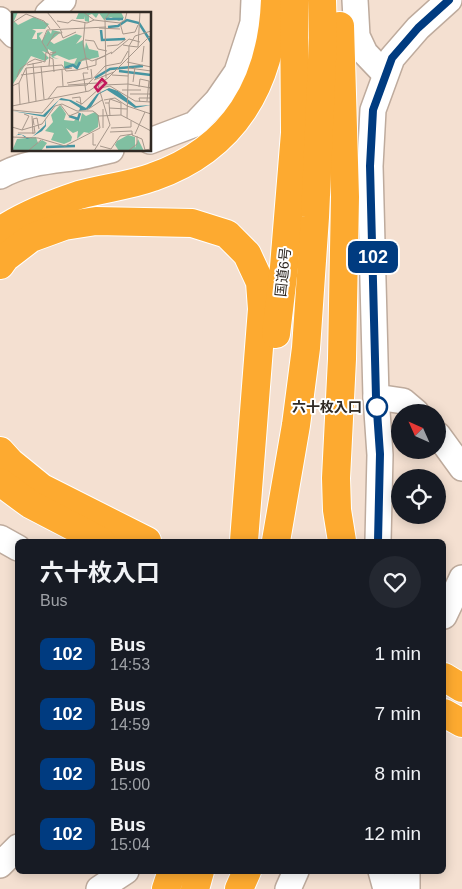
<!DOCTYPE html>
<meta charset="utf-8">
<style>
:root{--surface:#171b24;--page:#242831;--text:#f1f3f6;--muted:#9ea1a6}
body{margin:0;font-family:Helvetica,"Noto Sans JP",sans-serif;background:var(--page);color:var(--text);height:100vh;display:flex;flex-direction:column;font-size:19px;white-space:nowrap}
*{box-sizing:border-box;margin:0}
p{font-size:16px;color:var(--muted)}
.icon{flex:none;width:28px;height:28px;fill:none;stroke:currentColor;stroke-width:2;stroke-linecap:round;stroke-linejoin:round}
.map{position:relative;flex:1;overflow:hidden}
.side{position:absolute;left:15px;top:539px;width:431px;height:335px;display:flex;flex-direction:column;background:var(--surface);border-radius:8px;box-shadow:0 2px 12px #0003}
.side>*{flex:none}
.badge{padding:0 10px;border-radius:8px;font-size:18px;line-height:32px}
.needle{width:32px;rotate:315deg}
.buttons{position:absolute;left:391px;top:404px;display:grid;gap:10px}
.buttons a{display:grid;place-items:center;width:55px;height:55px;border-radius:50%;background:var(--surface);box-shadow:0 2px 12px #0003;font-size:25px}
.map>.badge{position:absolute;translate:-50% -50%;box-shadow:0 0 0 2px #fff}
.round{display:grid;place-items:center;flex:none;width:52px;height:52px;border-radius:26px;background:var(--page)}
.head{display:flex;align-items:center;justify-content:space-between;height:85px;padding:0 25px}
h1{font-size:24px;font-weight:700;line-height:38px}
ul{padding:0;list-style:none}
li{display:flex;align-items:center;gap:15px;height:60px;padding:0 25px}
li div{flex:1}
li b{display:block;font-size:19px}
li em{font-style:normal}
li .badge{min-width:55px;font-weight:700;text-align:center}
.map>svg:first-child{display:block}
.lines{fill:none;stroke-linecap:round;stroke-linejoin:round}
.minor-casing{stroke:#beab9d;stroke-width:28}
.highway-casing{stroke:#fff;stroke-width:30}
.minor{stroke:#fff;stroke-width:25}
.highway{stroke:#fdaa30;stroke-width:28}
.line-casing{stroke:#fff;stroke-width:11}
.line{stroke:#003b80;stroke-width:8}
.stop-dot{fill:#fff;stroke:#003b80;stroke-width:2.5}
.labels{text-anchor:middle;dominant-baseline:central;stroke-width:4;stroke-linejoin:round;paint-order:stroke}
.street-label{font-size:14px;fill:#302923;stroke:#fff}
.stop-label{font-size:14px;font-weight:bold;fill:#302923;stroke:#fff;text-anchor:end}
.inset-river{fill:none;stroke:#4795a1;stroke-width:2.5}
.inset-road{fill:none;stroke:#a6978b;stroke-width:1}
.view{fill:#c2185b;fill-opacity:0.15;stroke:#c2185b;stroke-width:2.5}
.inset-edge{fill:none;stroke:#302923;stroke-width:2.5}
</style>
<div class="map">
<svg width="462" height="889" viewBox="0 0 462 889">
<rect width="100%" height="100%" fill="#f4e0d1"/>
<g class="lines">
<defs>
<g id="minor">
<path d="M 355,0 L 357,36 L 365,53 L 385,74"/>
<path d="M 48,14 L 63,0"/>
<path d="M 0,20 L 14,35"/>
<path d="M 150,141 L 195,124 L 217,101 L 237,72 L 253,23 L 254,0"/>
<path d="M 0,176 C 25,162 52,161 80,157 C 91,155 101,152 111,150"/>
<path d="M 376,397 L 403,401 L 416,412"/>
<path d="M 438,435 L 462,468"/>
<path d="M 0,538 L 18,548"/>
<path d="M 378,541 L 380,455 L 376,397 L 370,166 L 373,110 L 392,58 L 418,28 L 449,0"/>
<path d="M 444,616 L 462,578"/>
<path d="M 0,865 L 18,847"/>
<path d="M 381,871 L 386,889"/>
<path d="M 99,889 L 126,871"/>
<path d="M 288,889 L 296,871"/>
<path d="M 407,889 L 407,871"/>
</g>
<g id="highway">
<path d="M 340,26 L 345,197 L 342,359 L 336,478 L 337,510 L 342,541"/>
<path d="M 0,231 C 24,215 52,204 79,195 C 103,188 129,186 153,177 C 234,149 272,84 275,0"/>
<path d="M 0,265 L 5,258 L 31,238 L 64,226 L 96,221 L 192,223 L 227,234 L 247,254 L 260,282 L 262,309 L 244,541"/>
<path d="M 276,334 L 284,267 L 295,133 L 294,0"/>
<path d="M 0,451 L 10,462 L 42,488 L 147,541"/>
<path d="M 0,482 L 30,504 L 101,541"/>
<path d="M 276,541 L 296,425 L 306,348 L 315,217 L 323,38 L 322,0"/>
<path d="M 444,677 L 462,688"/>
<path d="M 444,713 L 462,723"/>
<path d="M 166,889 L 172,871"/>
<path d="M 195,889 L 200,871"/>
<path d="M 239,889 L 247,871"/>
</g>
</defs>
<use href="#minor" class="minor-casing"/>
<use href="#highway" class="highway-casing"/>
<use href="#minor" class="minor"/>
<use href="#highway" class="highway"/>
</g>
<g class="lines">
<defs>
<path id="line" d="M 378,541 L 380,454 L 376,397 L 370,166 L 373,110 L 392,58 L 418,28 L 449,0"/>
</defs>
<use href="#line" class="line-casing"/>
<use href="#line" class="line"/>
</g>
<circle class="stop-dot" cx="377" cy="407" r="10"/>
<g class="labels">
<g class="street-label">
<text transform="translate(283 272) rotate(-84)">国道6号</text>
</g>
<g class="stop-label">
<text x="362" y="407">六十枚入口</text>
</g>
</g>
<g transform="translate(12 12)">
<rect width="139" height="139" fill="#f4e0d1"/>
<path d="M 0,0 L 6,0 L 2,9 L 6,13 L 22,5 L 37,12 L 33,17 L 20,17 L 24,19 L 20,27 L 25,27 L 25,21 L 31,20 L 27,24 L 30,29 L 36,18 L 39,22 L 40,18 L 49,20 L 38,29 L 42,32 L 64,22 L 70,24 L 64,32 L 71,28 L 73,37 L 74,30 L 77,37 L 86,39 L 87,45 L 70,49 L 65,57 L 58,53 L 52,57 L 52,49 L 62,52 L 65,46 L 57,48 L 45,43 L 41,45 L 47,47 L 41,46 L 39,44 L 41,40 L 36,37 L 36,41 L 30,39 L 37,46 L 33,49 L 19,44 L 1,72 ZM 67,0 L 109,0 L 112,6 L 107,9 L 99,5 L 92,8 L 87,1 L 84,6 L 80,2 L 77,3 L 77,10 L 73,9 L 72,4 L 72,7 L 64,7 ZM 48,93 L 54,102 L 52,108 L 62,109 L 65,105 L 68,110 L 70,101 L 74,104 L 83,100 L 87,104 L 86,115 L 77,121 L 72,120 L 65,127 L 66,119 L 61,121 L 54,116 L 60,125 L 59,129 L 52,132 L 39,128 L 42,121 L 33,119 L 41,110 L 39,103 ZM 116,123 L 123,125 L 123,136 L 126,127 L 132,139 L 107,139 L 103,133 L 105,129 ZM 24,125 L 26,131 L 30,128 L 35,131 L 29,139 L 0,139 L 5,127 Z" fill="#80bfa1"/>
<path d="M 97,76 L 106,79 L 124,94 L 139,93 L 123,96 L 95,78 L 87,82 L 79,95 L 74,98 L 67,99 L 68,96 L 57,89 L 47,88 L 33,105 L 34,114 L 30,119 L 18,126 L 15,127 L 10,123 L 5,123 L 0,131 L 3,126 L 6,122 L 11,123 L 16,126 L 19,126 L 33,113 L 33,105 L 0,99 L 31,103 L 49,86 L 59,88 L 74,96 L 85,82 Z" fill="#4795a1"/>
<path class="inset-river" d="M 94,7 L 111,7M 96,15 L 106,14 L 115,8 L 127,11 L 139,30M 89,18 L 90,28 L 113,27M 53,56 L 61,53 L 65,56 L 68,50M 107,59 L 139,63M 83,66 L 98,57 L 131,54M 57,104 L 66,107 L 68,101M 34,135 L 63,134"/>
<path class="inset-road" d="M 35,0 L 48,16M 71,0 L 82,8 L 108,11 L 113,8 L 115,0M 45,9 L 56,11 L 60,8 L 75,11 L 82,8M 0,11 L 14,2 L 32,9 L 38,17M 73,11 L 71,32 L 76,58M 108,11 L 111,22 L 123,20 L 126,13M 87,16 L 108,17M 49,21 L 51,26 L 64,20M 73,28 L 82,29 L 86,37 L 95,39M 111,33 L 117,34 L 115,106M 35,34 L 43,21 L 50,21 L 48,17M 95,34 L 106,33 L 114,27M 126,35 L 117,34 L 123,24 L 139,19M 126,35 L 128,0M 99,42 L 117,27 L 128,30M 37,45 L 41,47 L 42,60M 68,49 L 74,46 L 80,49 L 93,44M 115,50 L 139,55M 130,50 L 132,34M 21,51 L 24,89M 15,53 L 30,50M 29,54 L 32,87M 37,54 L 38,43 L 30,30 L 35,18 L 94,15M 14,56 L 17,91M 117,56 L 139,59M 50,58 L 51,74M 9,63 L 60,56M 100,63 L 116,64M 5,65 L 8,57 L 17,50 L 23,47 L 33,50 L 34,40 L 39,43 L 44,40 L 38,41M 94,66 L 93,7 L 98,0M 95,67 L 139,23M 82,68 L 102,60M 121,70 L 123,55M 7,71 L 8,92M 55,71 L 80,66 L 79,57M 56,73 L 85,71M 91,73 L 116,72 L 139,76M 0,74 L 7,71 L 14,56 L 50,53 L 54,59 L 65,58 L 84,53 L 84,48 L 100,40M 127,75 L 128,67 L 137,69 L 135,89M 110,78 L 129,78M 74,80 L 71,61 L 76,61M 118,82 L 139,82M 60,86 L 68,85 L 69,93M 36,87 L 45,75 L 75,73 L 93,54 L 109,51 L 116,39M 92,88 L 103,86 L 115,94 L 139,102M 64,89 L 70,92 L 88,76 L 98,74 L 123,89 L 139,90M 128,90 L 127,86 L 139,86M 93,91 L 97,91 L 98,104M 97,91 L 98,87 L 109,91 L 109,103M 48,92 L 57,104 L 67,100M 0,94 L 77,79 L 96,66M 97,96 L 115,97M 91,97 L 91,116M 0,98 L 30,101 L 42,87M 75,98 L 90,88M 20,104 L 21,122M 22,113 L 21,107 L 25,106 L 27,117M 0,115 L 10,118 L 30,112 L 43,94 L 50,92 L 65,99 L 81,99 L 87,104 L 109,103 L 139,119M 99,116 L 119,115 L 119,109M 10,118 L 17,104 L 12,102M 98,120 L 120,119 L 120,123 L 130,127 L 133,138 L 139,137M 6,121 L 23,121 L 22,114M 81,121 L 81,133 L 84,133M 123,122 L 133,100M 0,125 L 26,126 L 53,134 L 88,116 L 86,104M 88,134 L 99,137 L 108,124 L 121,122M 138,137 L 139,121M 16,139 L 29,128M 82,139 L 98,113 L 86,73M 116,139 L 125,132 L 125,124"/>
<path class="view" d="M 90,67 L 94,71 L 86,79 L 83,75 Z"/>
<rect width="139" height="139" class="inset-edge"/>
</g>
</svg>
<div class="buttons">
<a><svg class="needle" viewBox="-14 -14 28 28"><path d="M0-13l5 13h-10z" fill="#e53935"/><path d="M0 13l5-13h-10z" fill="#9ea1a6"/></svg></a>
<a><svg class="icon" aria-label="locate" viewBox="0 0 24 24"><circle cx="12" cy="12" r="6"/><path d="M12 2v4M12 18v4M2 12h4M18 12h4"/></svg></a>
</div>
<b class="badge" style="left:373px;top:257px;background:#003b80;color:#fff">102</b>
<section class="side">
<div class="head"><div><h1>六十枚入口</h1><p>Bus</p></div><a class="round"><svg class="icon" aria-label="heart" viewBox="0 0 24 24"><path d="M12 20l-8-8c-3-5 5-10 8-4 3-6 11-1 8 4z"/></svg></a></div>
<ul>
<li><span class="badge" style="background:#003b80;color:#fff">102</span><div><b>Bus</b><p>14:53</p></div><em>1 min</em></li>
<li><span class="badge" style="background:#003b80;color:#fff">102</span><div><b>Bus</b><p>14:59</p></div><em>7 min</em></li>
<li><span class="badge" style="background:#003b80;color:#fff">102</span><div><b>Bus</b><p>15:00</p></div><em>8 min</em></li>
<li><span class="badge" style="background:#003b80;color:#fff">102</span><div><b>Bus</b><p>15:04</p></div><em>12 min</em></li>
</ul>
</section>
</div>
